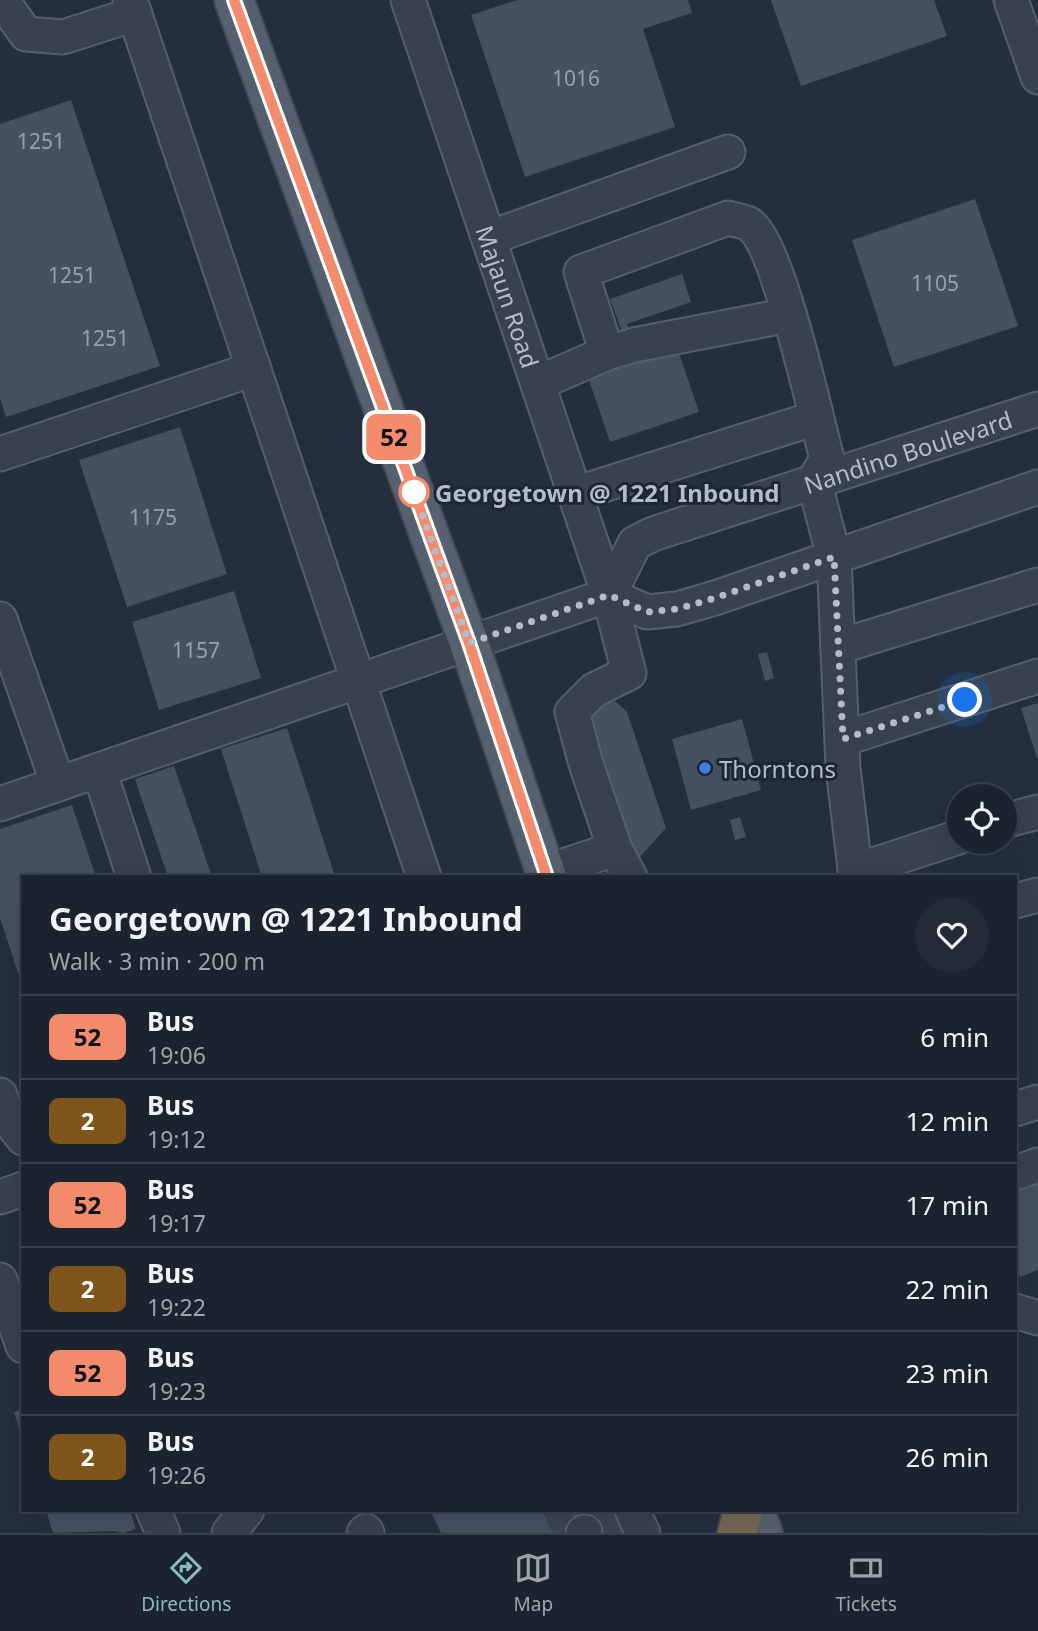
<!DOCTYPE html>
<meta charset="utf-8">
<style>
:root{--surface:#1b232e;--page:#242b36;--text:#f1f3f6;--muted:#a0a4aa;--line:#39404a;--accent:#8bbbb9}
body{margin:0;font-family:"Noto Sans",sans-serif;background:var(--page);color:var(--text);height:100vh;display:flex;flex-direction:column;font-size:26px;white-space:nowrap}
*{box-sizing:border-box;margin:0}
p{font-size:23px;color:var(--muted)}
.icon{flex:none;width:38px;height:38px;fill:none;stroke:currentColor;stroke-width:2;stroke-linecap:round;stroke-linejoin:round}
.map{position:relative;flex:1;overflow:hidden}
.panel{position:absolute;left:21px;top:875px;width:996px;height:637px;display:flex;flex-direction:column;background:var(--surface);border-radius:0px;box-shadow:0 7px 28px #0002,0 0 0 2px var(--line)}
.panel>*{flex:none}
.badge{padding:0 14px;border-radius:10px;font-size:24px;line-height:46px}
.fabs{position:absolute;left:947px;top:784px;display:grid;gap:14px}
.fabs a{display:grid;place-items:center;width:70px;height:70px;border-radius:50%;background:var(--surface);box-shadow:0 7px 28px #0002,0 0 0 2px var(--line);font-size:35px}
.you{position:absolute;width:35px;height:35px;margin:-18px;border:5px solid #fff;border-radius:50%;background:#1a73e8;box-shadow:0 0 0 10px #1a73e833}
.map>.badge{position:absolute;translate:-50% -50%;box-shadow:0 0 0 4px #fff}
.round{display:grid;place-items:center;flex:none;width:74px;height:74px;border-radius:37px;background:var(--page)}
.overview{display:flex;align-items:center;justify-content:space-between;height:119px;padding:0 28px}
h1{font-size:33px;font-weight:700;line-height:52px}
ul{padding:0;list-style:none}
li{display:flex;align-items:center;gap:21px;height:84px;padding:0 28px;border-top:2px solid var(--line)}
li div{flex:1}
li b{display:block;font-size:26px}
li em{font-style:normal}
li .badge{min-width:77px;font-weight:700;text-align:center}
.tabs{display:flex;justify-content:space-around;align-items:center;height:98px;border-top:2px solid var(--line);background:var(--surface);font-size:19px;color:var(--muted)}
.tabs a{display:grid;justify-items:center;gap:4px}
.tabs .current{color:var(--accent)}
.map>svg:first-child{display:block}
.building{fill:#455162}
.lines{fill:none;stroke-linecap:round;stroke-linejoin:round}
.minor-tunnel{stroke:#3a4453;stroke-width:33;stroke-dasharray:33 17;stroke-linecap:butt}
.minor-casing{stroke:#565f6c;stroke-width:37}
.major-casing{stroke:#414a57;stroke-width:42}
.highway-casing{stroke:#434c59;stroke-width:42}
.minor{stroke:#38414e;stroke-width:33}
.major{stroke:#56606e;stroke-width:38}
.highway{stroke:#746855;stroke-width:38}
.line-casing{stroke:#fff;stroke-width:16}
.line{stroke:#f58b6d;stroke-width:10}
.walk{stroke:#b4bcc9;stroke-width:7;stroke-dasharray:0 12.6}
.stop-dot{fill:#fff;stroke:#f58b6d;stroke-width:3.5}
.shop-dot{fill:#3f7fe0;stroke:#1d2633;stroke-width:2.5}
.labels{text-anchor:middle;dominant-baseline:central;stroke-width:6;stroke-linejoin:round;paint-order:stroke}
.number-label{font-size:21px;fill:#98a1af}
.street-label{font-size:24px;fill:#b4bcc9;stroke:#1d2633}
.stop-label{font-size:24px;font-weight:bold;fill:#b4bcc9;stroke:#1d2633;text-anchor:start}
.poi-label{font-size:24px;fill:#b4bcc9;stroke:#1d2633;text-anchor:start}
</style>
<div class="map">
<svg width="1038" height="1533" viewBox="0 0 1038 1533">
<rect width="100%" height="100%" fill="#242f3e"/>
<g class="building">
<path d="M 517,0 L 688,0 L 692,13 L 643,29 L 675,127 L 525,177 L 471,15 Z"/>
<path d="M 771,0 L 934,0 L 947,36 L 801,86 Z"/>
<path d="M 71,100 L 160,366 L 6,417 L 0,398 L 0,124 Z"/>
<path d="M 975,199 L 1018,326 L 894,367 L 852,240 Z"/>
<path d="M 682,274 L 691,302 L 627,324 L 640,360 L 677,347 L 699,412 L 610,442 L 588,377 L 633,362 L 610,299 Z"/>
<path d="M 180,427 L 227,574 L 127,607 L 79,460 Z"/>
<path d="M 234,591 L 261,678 L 159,710 L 132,622 Z"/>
<path d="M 767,652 L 774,678 L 765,681 L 758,654 Z"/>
<path d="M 611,697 L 627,712 L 666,828 L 637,860 L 580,729 Z"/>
<path d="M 1038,703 L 1038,758 L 1037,758 L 1021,708 Z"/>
<path d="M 742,719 L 761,790 L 691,810 L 672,739 Z"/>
<path d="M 287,728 L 334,873 L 324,877 L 262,877 L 221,749 Z"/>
<path d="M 174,766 L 212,877 L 168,877 L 135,779 Z"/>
<path d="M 72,805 L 96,877 L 23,877 L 22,985 L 0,918 L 0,829 Z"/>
<path d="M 740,817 L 746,837 L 735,840 L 730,820 Z"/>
<path d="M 1038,1181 L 1038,1270 L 1020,1277 L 1015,1263 L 1015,1189 Z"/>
<path d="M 23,1409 L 23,1438 L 22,1438 L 14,1412 Z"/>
<path d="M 46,1510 L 130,1510 L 136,1529 L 123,1533 L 113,1531 L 53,1533 Z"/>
<path d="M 430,1510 L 506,1510 L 508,1514 L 517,1510 L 615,1510 L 627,1533 L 586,1533 L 582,1523 L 561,1533 L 441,1533 Z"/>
</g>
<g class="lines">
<g class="minor-tunnel">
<path d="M 547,1521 L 570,1510"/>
<path d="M 585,1532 L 618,1517"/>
</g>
<defs>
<g id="minor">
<path d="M 4,0 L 6,6 L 26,34 L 63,37 L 135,14"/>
<path d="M 130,0 L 424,877"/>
<path id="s1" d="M 408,0 L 609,595 L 629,673 L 594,690 L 572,712 L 586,764 L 615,849 L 630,877"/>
<path d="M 1011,0 L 1038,77"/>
<path d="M 489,238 L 728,152"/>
<path d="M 634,345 L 789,315"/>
<path d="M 607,353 L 581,272 L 728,218 C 734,220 744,221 749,224 C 778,243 816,417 827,459 L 814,481 L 834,557 L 843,768 L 856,877"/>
<path d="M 538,383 L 607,353 L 628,347"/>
<path d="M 0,454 L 254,369"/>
<path d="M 575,494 L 816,418"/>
<path id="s2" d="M 609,595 L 635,543 L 653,534 L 1038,409"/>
<path d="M 0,619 L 58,784"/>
<path d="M 838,647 L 1038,585"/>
<path d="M 843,739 L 1038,676"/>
<path d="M 99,770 L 134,877"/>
<path d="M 0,804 L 609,595 L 647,612 L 677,609 L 715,598 L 1038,487"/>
<path d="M 1004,821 L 1038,812"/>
<path d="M 855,871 L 959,837"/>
<path d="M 545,872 L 615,849"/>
<path d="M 1015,901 L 1038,895"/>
<path d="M 0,1095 L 8,1119 L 23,1138"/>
<path d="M 1015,1109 L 1038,1102"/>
<path d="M 1015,1173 L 1038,1165"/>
<path d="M 0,1197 L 23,1189"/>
<path d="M 0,1280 L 23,1346"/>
<path d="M 1015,1311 L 1038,1318"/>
<path d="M 153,1510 L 163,1533"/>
<path d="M 632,1510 L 643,1533"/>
<path d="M 229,1533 L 247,1510"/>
<path d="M 364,1533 L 366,1531 L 367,1533"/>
<path d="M 583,1533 L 585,1532"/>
</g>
<g id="major">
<path d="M 234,0 L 469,643 L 547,877"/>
<path d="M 755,1510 L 763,1533"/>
</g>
<path id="highway" d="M 737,1533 L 743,1510"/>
</defs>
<use href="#minor" class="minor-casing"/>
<use href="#major" class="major-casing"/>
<use href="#highway" class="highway-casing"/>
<use href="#minor" class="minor"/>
<use href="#major" class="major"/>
<use href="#highway" class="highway"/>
</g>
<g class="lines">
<defs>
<path id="line" d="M 234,0 L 469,643 L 547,877"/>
</defs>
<use href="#line" class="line-casing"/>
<use href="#line" class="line"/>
<path class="walk" d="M 414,492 L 469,643 L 609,595 L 647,612 L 677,609 L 715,598 L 834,557 L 843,739 L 965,700"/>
</g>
<circle class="stop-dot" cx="414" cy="492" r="14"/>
<circle class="shop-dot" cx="705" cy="768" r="7"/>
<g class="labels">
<g class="number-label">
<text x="576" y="78">1016</text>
<text x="41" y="141">1251</text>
<text x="72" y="275">1251</text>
<text x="935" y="283">1105</text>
<text x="105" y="338">1251</text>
<text x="153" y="517">1175</text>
<text x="196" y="650">1157</text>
</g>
<g class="street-label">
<text stroke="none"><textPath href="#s1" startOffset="313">Majaun Road</textPath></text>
<text stroke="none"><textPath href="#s2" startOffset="346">Nandino Boulevard</textPath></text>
</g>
<g class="stop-label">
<text x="435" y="492">Georgetown @ 1221 Inbound</text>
</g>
<g class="poi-label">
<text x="719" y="768">Thorntons</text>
</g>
</g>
</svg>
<div class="fabs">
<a><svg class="icon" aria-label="locate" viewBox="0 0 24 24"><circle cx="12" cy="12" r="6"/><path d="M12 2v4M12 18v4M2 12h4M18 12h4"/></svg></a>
</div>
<div class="you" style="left:965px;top:700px"></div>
<b class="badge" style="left:394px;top:437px;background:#f58b6d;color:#111">52</b>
<section class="panel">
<div class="overview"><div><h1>Georgetown @ 1221 Inbound</h1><p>Walk · 3 min · 200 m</p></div><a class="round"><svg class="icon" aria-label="heart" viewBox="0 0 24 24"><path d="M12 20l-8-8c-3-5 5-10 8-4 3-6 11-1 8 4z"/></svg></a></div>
<ul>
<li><span class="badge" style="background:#f58b6d;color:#111">52</span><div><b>Bus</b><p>19:06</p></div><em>6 min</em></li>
<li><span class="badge" style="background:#80551b;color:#fff">2</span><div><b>Bus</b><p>19:12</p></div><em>12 min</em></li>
<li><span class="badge" style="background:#f58b6d;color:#111">52</span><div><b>Bus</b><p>19:17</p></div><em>17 min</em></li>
<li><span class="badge" style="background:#80551b;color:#fff">2</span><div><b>Bus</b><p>19:22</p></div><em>22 min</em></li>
<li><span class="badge" style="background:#f58b6d;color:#111">52</span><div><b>Bus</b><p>19:23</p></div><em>23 min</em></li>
<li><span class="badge" style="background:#80551b;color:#fff">2</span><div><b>Bus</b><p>19:26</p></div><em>26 min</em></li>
</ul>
</section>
</div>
<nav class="tabs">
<a class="current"><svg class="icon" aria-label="directions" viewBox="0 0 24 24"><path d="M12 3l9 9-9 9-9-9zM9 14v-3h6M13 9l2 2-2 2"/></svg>Directions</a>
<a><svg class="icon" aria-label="map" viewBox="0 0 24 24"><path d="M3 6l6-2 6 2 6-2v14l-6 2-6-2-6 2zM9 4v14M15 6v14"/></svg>Map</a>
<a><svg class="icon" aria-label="tickets" viewBox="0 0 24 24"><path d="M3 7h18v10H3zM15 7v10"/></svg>Tickets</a>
</nav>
